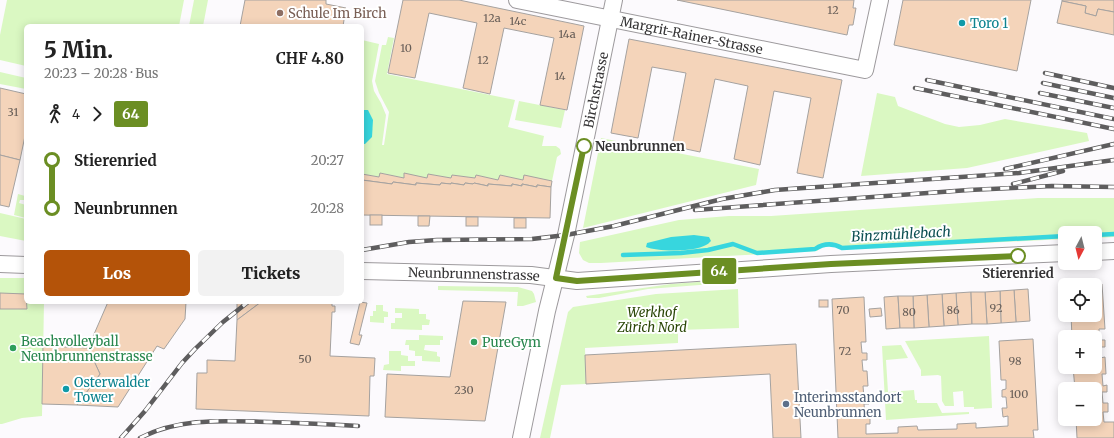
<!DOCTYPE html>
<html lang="de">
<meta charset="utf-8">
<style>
:root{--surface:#fff;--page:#f2f2f2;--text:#222;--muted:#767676;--accent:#b45309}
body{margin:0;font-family:Merriweather,serif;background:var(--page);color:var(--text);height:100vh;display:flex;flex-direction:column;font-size:15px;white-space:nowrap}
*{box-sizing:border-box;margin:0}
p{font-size:13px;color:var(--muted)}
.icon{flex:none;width:22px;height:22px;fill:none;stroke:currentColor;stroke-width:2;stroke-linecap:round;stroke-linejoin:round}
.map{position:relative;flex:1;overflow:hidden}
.side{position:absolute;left:24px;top:24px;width:340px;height:280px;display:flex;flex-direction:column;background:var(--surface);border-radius:6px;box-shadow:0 2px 10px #0003}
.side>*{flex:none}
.badge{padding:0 8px;border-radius:3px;font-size:14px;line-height:26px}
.needle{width:26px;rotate:187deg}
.fabs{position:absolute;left:1058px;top:226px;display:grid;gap:8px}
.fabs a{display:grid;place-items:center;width:44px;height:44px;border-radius:6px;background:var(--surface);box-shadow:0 2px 10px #0003;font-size:20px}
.map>.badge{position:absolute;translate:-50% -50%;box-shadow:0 0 0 2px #fff}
.legs{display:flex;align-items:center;gap:6px;height:44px;padding:0 20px;font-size:13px}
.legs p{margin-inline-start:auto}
.head{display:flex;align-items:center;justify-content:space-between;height:68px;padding:0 20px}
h1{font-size:22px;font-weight:800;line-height:30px}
.button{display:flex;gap:8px;margin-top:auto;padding:8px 20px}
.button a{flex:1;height:46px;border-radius:6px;background:var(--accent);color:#fff;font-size:16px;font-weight:800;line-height:46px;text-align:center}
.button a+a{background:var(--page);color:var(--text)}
ul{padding:0 20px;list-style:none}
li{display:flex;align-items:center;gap:14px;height:48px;font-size:15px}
li i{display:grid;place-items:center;width:6px;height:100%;margin:0 5px;background:currentColor}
li i::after{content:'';width:10px;height:10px;margin:-5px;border:3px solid;border-radius:50%;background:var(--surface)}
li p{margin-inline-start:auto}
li:first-child i{background:linear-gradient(#0000 50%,currentColor 0)}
li:last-child i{background:linear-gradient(currentColor 50%,#0000 0)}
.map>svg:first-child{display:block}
.green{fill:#daf8c2}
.water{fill:#37d6de}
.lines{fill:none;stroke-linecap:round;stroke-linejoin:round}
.stream{stroke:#37d6de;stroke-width:4.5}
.building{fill:#f4d4ba;stroke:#a5a2a0}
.minor-casing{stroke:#9d9a9d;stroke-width:18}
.minor{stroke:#fff;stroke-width:16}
.rail-casing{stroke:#5e5d5e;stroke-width:4.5}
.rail{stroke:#fff;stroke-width:3;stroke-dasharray:9;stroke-linecap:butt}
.line-1-casing{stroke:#fff;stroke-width:9}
.line-1{stroke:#6b8e23;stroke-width:6}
.education-dot{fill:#8d6e63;stroke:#fff;stroke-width:1.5}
.culture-dot{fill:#0f9aa8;stroke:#fff;stroke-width:1.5}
.stop-1-dot{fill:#fff;stroke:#6b8e23;stroke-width:2}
.leisure-dot{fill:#2e9e5b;stroke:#fff;stroke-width:1.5}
.service-dot{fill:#5c6f8a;stroke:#fff;stroke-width:1.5}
.labels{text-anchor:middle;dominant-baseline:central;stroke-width:4;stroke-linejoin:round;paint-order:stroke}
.number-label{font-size:11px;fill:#665d57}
.education-label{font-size:13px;fill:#785e54;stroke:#fff;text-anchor:start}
.culture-label{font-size:13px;fill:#0d838f;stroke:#fff;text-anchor:start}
.street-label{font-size:13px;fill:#363536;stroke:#fff}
.stop-label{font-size:13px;font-weight:bold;fill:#363536;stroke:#fff;text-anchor:start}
.park-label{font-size:13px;font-style:italic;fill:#2a4606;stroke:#fff}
.leisure-label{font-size:13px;fill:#27864d;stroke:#fff;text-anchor:start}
.service-label{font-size:13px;fill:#4e5e75;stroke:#fff;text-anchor:start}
.water-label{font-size:14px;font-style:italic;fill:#0c4f52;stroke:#fff}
</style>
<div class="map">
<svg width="1114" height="438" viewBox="0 0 1114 438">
<rect width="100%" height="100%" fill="#fcfafd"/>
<g class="green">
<path d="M 7,0 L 184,0 L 179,26 L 26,26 L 26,66 L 0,60 L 0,35 Z"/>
<path d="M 194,0 L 208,0 L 203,26 L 189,26 Z"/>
<path d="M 388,37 L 394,38 L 387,74 L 515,100 L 508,127 L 544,136 L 542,146 L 556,146 L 560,149 L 561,154 L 557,157 L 552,181 L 524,176 L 523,180 L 500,175 L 498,180 L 476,175 L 475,178 L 452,175 L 451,178 L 428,174 L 427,178 L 404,174 L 404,178 L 381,173 L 379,177 L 362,174 L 362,144 L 365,144 L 368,110 L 362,110 L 362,40 L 379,44 L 372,81 L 374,91 L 381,103 L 386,115 L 382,145 L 384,145 L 389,112 L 379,93 L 375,81 L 382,45 L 386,45 Z"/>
<path d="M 0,72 L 26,78 L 26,89 L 0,84 Z"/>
<path d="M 877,93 L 895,97 L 898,106 L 945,124 L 959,127 L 980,125 L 1005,119 L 1087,133 L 1089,141 L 967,168 L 861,176 Z"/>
<path d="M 519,101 L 565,110 L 561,128 L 515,120 Z"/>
<path d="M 601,138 L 759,169 L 756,185 L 583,228 Z"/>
<path d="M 18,194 L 25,196 L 24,200 L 20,200 L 19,203 L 26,205 L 26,218 L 14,215 Z"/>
<path d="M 1038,198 L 1114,198 L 1114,237 L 1095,238 L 1095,233 L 1065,233 L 1065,239 L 886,248 L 842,249 L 833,246 L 823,246 L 817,251 L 601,263 L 589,263 L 583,260 L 579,253 L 580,242 L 679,220 L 729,216 L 771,216 Z"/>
<path d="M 0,213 L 26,219 L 26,241 L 0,236 Z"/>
<path d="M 0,278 L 26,278 L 26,302 L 44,302 L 42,416 L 22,418 L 2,424 L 0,424 Z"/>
<path d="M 725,280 L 725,283 L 648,289 L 599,298 L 587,298 L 586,296 L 671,284 Z"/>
<path d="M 438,286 L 518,287 L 532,291 L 534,294 L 536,302 L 523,306 L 517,306 L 518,292 L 438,290 Z"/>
<path d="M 738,289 L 739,328 L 678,330 L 678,343 L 585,348 L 586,384 L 561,385 L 550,438 L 540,438 L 568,312 L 573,307 L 656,294 Z"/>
<path d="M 376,305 L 383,305 L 383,311 L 388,312 L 388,317 L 384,317 L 384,323 L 370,322 L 370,316 L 373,316 L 373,311 L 376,311 Z"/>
<path d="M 395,308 L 419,309 L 419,314 L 426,314 L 426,319 L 430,320 L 429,325 L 422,325 L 422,330 L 391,329 L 391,323 L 395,323 L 395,318 L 402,318 L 402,313 L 395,313 Z"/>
<path d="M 419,335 L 443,336 L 443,340 L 440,340 L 440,345 L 425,345 L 424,350 L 437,352 L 437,356 L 440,357 L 440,362 L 422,361 L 422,356 L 415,356 L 415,351 L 409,350 L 409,345 L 405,345 L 406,340 L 419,340 Z"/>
<path d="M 989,336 L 992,408 L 974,409 L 974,407 L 964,407 L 963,391 L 953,392 L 954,406 L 945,406 L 942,401 L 941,376 L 938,375 L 921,376 L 921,370 L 905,341 Z"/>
<path d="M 901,345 L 908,358 L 886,360 L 888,392 L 914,390 L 915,400 L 917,400 L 917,403 L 937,403 L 942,413 L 969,412 L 969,414 L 886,420 L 882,346 Z"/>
<path d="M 389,351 L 401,351 L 401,355 L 408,356 L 408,361 L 415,361 L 415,366 L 401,366 L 401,371 L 383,370 L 384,365 L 389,364 Z"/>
</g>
<g class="water">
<path d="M 362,110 L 368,110 L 373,120 L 372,137 L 365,144 L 362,144 Z"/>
<path d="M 694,235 L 709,237 L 711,241 C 709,243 708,244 706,245 C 694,252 658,252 646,247 L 647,243 L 671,237 Z"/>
</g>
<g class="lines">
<g class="stream">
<path d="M 1095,235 L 1114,234"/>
<path d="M 623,255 L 681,253 L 708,250 L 733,244 L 757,253 L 815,249 C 824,243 833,243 842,248 L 1065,236"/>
</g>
</g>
<g class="building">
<path d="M 245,0 L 326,0 L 326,4 L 346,8 L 343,26 L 240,26 Z"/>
<path d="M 403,0 L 459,0 L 584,26 L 567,110 L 540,105 L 554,38 L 504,28 L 490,94 L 463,88 L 477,23 L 429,13 L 415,78 L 388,73 Z"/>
<path d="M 677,0 L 854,0 L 853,8 L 856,8 L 853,25 L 849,25 L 847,35 Z"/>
<path d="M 903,0 L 1031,0 L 1017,71 L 894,45 Z"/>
<path d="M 1062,0 L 1114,0 L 1114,12 L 1098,9 L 1096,16 L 1085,13 L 1086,6 L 1062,1 Z"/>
<path d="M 1062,1 L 1086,6 L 1085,13 L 1096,16 L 1098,9 L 1114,12 L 1114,35 L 1057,23 Z"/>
<path d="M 629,39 L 842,80 L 823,178 L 797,173 L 811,98 L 774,91 L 760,165 L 734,159 L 748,86 L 715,79 L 700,152 L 672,146 L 686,73 L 652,67 L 638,138 L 611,133 Z"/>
<path d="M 0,88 L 26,94 L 26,131 L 20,160 L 0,155 Z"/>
<path d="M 0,155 L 20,160 L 9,207 L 0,205 Z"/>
<path d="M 380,173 L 404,178 L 404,173 L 427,178 L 428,174 L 451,178 L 452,175 L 475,178 L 476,175 L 498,180 L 500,175 L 523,180 L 524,175 L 552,181 L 551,187 L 537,185 L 537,187 L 522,184 L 522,186 L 512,184 L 512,186 L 488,184 L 488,186 L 474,183 L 473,184 L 465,183 L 464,185 L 451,183 L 451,184 L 441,183 L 440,185 L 416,183 L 416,185 L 393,182 L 392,184 L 362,180 L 362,174 L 379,177 Z"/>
<path d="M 362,180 L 392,184 L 393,182 L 416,185 L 416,183 L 440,185 L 441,183 L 451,184 L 451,183 L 464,185 L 465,183 L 473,184 L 474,183 L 488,186 L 488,184 L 512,186 L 512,184 L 522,186 L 522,184 L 537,187 L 537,185 L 551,187 L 550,218 L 362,215 Z"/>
<rect x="370" y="215" width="12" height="10"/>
<path d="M 418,216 L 430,216 L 429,226 L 418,226 Z"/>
<rect x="466" y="217" width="12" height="9"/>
<rect x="514" y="218" width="12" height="10"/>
<path d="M 1102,284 L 1105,329 L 1099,329 L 1099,340 L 1105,340 L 1105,347 L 1100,347 L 1100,358 L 1105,357 L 1106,374 L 1102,374 L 1103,386 L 1107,385 L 1107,392 L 1102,392 L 1103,403 L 1108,403 L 1108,412 L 1103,412 L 1104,422 L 1114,422 L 1114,438 L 1077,438 L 1076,419 L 1095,419 L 1095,389 L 1075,389 L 1073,367 L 1095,367 L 1095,337 L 1072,337 L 1071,315 L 1095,315 L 1095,285 L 1079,285 Z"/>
<path d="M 1028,289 L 1030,321 L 1016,322 L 1014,290 Z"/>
<path d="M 1014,290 L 1016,322 L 1001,323 L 1000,291 Z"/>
<path d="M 1000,291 L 1001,323 L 987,324 L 985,292 Z"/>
<path d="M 971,292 L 972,324 L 958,325 L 956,293 Z"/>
<path d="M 971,292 L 985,292 L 987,324 L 972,324 Z"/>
<path d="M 0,293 L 26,294 L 27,309 L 0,309 Z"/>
<path d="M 956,293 L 958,325 L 944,326 L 942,294 Z"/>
<path d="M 942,294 L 944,326 L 929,327 L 927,295 Z"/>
<path d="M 927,295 L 929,327 L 914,328 L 913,296 Z"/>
<path d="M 898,296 L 900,328 L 886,329 L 884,297 Z"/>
<path d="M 898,296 L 913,296 L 914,328 L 900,328 Z"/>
<path d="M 864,297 L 866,342 L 861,342 L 862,353 L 867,353 L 867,360 L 862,360 L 863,371 L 867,371 L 868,386 L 863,386 L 864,398 L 868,397 L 869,404 L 864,404 L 865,415 L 870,415 L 870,424 L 866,424 L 866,434 L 898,433 L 898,427 L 917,426 L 918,430 L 957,429 L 957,424 L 976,423 L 976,428 L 1008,426 L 1008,416 L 1003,417 L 1002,408 L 1007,408 L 1006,397 L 1002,397 L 1002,390 L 1006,389 L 1006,380 L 1001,380 L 999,341 L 1033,339 L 1038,430 L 1033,430 L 1034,438 L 838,438 L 832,299 Z"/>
<rect x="819" y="300" width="9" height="7"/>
<path d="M 463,301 L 506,302 L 485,421 L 385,417 L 387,374 L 450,377 Z"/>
<path d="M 108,302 L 186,302 L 185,319 L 164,349 L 157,346 L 118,407 L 77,405 L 100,374 L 88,348 Z"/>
<path d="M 237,302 L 261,302 L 237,320 Z"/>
<path d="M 261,302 L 332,302 L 332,306 L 335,306 L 335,312 L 332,312 L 330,356 L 375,358 L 374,376 L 370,376 L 369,416 L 196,409 L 197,373 L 207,373 L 207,360 L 235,361 L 237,320 Z"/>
<path d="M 360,302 L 367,303 L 359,335 L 362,335 L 359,345 L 350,343 Z"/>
<path d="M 881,308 L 882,316 L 870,317 L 869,309 Z"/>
<path d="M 796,344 L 801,438 L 773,438 L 770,374 L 586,384 L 585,355 Z"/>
<path d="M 43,346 L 88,348 L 100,374 L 77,405 L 42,404 Z"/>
</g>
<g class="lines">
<defs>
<g id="minor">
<path id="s1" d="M 517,0 L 865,70 L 880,0"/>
<path d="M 1095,252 L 1114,251"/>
<path d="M 0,264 L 26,265"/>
<path id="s2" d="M 362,271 L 531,275 L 577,281 L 831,264 L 1065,253"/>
<path id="s3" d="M 521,438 L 547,311 L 566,235 L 614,0"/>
</g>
</defs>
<use href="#minor" class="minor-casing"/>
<use href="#minor" class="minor"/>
<defs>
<g id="rail">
<path d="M 1045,73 L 1114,88"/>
<path d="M 927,80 L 1114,119"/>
<path d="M 1043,83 L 1114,98"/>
<path d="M 915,88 L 1114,129"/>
<path d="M 1040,93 L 1114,108"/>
<path d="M 1005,169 L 1114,144"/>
<path d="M 1013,184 L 1063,171"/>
<path d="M 695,210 L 969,190 L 1052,186 L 1114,187"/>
<path d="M 362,250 L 409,242 L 437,240 L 532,239 L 566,235 L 614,226 L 722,199 L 775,190 L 1019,173 L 1114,160"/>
<path d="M 121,438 L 145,411 L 182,363 L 195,349 L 223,322 L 248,302"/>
<path d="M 140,438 C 181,417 225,421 269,422 C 299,423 328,424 358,426"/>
</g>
</defs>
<use href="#rail" class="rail-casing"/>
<use href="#rail" class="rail"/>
</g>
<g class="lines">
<defs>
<path id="line-1" d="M 584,146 L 556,278 L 577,281 L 831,264 L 1018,256"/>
</defs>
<use href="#line-1" class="line-1-casing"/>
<use href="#line-1" class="line-1"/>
</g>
<circle class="education-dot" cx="280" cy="13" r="4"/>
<g class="culture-dot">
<circle cx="962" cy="23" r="4"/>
<circle cx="66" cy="389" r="4"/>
</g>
<g class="stop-1-dot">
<circle cx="584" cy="146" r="7"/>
<circle cx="1018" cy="256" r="7"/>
</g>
<g class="leisure-dot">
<circle cx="474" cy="342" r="4"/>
<circle cx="13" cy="348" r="4"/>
</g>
<circle class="service-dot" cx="786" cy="404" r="4"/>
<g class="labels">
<g class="number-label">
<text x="833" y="10">12</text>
<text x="492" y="18">12a</text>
<text x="518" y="21">14c</text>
<text x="567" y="34">14a</text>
<text x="406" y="48">10</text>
<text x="483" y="60">12</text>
<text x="560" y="76">14</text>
<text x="13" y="112">31</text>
<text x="996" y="308">92</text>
<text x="843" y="310">70</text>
<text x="953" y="310">86</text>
<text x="909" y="312">80</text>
<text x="845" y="351">72</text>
<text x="305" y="359">50</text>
<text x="1015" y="361">98</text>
<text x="464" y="390">230</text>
<text x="1019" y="394">100</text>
</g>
<g class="education-label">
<text x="288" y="13">Schule Im Birch</text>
</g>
<g class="culture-label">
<text x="970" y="23">Toro 1</text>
<text x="74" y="382">Osterwalder<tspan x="74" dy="15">Tower</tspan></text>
</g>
<g class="street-label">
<text stroke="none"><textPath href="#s1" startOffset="178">Margrit-Rainer-Strasse</textPath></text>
<text stroke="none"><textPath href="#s3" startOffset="356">Birchstrasse</textPath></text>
<text stroke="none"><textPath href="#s2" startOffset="112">Neunbrunnenstrasse</textPath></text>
</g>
<g class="stop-label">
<text x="595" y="146">Neunbrunnen</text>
<text x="1018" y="273" text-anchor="middle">Stierenried</text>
</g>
<g class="park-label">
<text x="652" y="312">Werkhof<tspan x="652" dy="15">Zürich Nord</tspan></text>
</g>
<g class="leisure-label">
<text x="21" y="341">Beachvolleyball<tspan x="21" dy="15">Neunbrunnenstrasse</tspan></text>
<text x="482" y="342">PureGym</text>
</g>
<g class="service-label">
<text x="794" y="397">Interimsstandort<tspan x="794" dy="15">Neunbrunnen</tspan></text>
</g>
<g class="water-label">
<text transform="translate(901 234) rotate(-3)">Binzmühlebach</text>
</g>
</g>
</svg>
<div class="fabs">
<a><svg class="needle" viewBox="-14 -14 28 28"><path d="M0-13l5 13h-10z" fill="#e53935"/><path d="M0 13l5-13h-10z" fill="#767676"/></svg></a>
<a><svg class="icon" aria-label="locate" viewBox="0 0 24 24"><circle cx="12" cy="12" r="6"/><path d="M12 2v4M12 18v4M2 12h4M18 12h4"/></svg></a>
<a>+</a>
<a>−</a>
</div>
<b class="badge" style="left:719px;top:271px;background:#6b8e23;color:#fff">64</b>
<section class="side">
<div class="head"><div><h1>5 Min.</h1><p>20:23 – 20:28 · Bus</p></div><b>CHF 4.80</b></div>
<div class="legs"><svg class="icon" aria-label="walk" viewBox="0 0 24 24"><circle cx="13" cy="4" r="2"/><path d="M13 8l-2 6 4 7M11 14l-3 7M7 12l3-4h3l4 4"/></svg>4<svg class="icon" aria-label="forward" viewBox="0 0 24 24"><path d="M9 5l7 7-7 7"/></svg><b class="badge" style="background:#6b8e23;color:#fff">64</b></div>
<ul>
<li><i style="color:#6b8e23"></i><b>Stierenried</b><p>20:27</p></li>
<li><i style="color:#6b8e23"></i><b>Neunbrunnen</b><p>20:28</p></li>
</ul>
<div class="button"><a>Los</a><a>Tickets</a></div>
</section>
</div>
